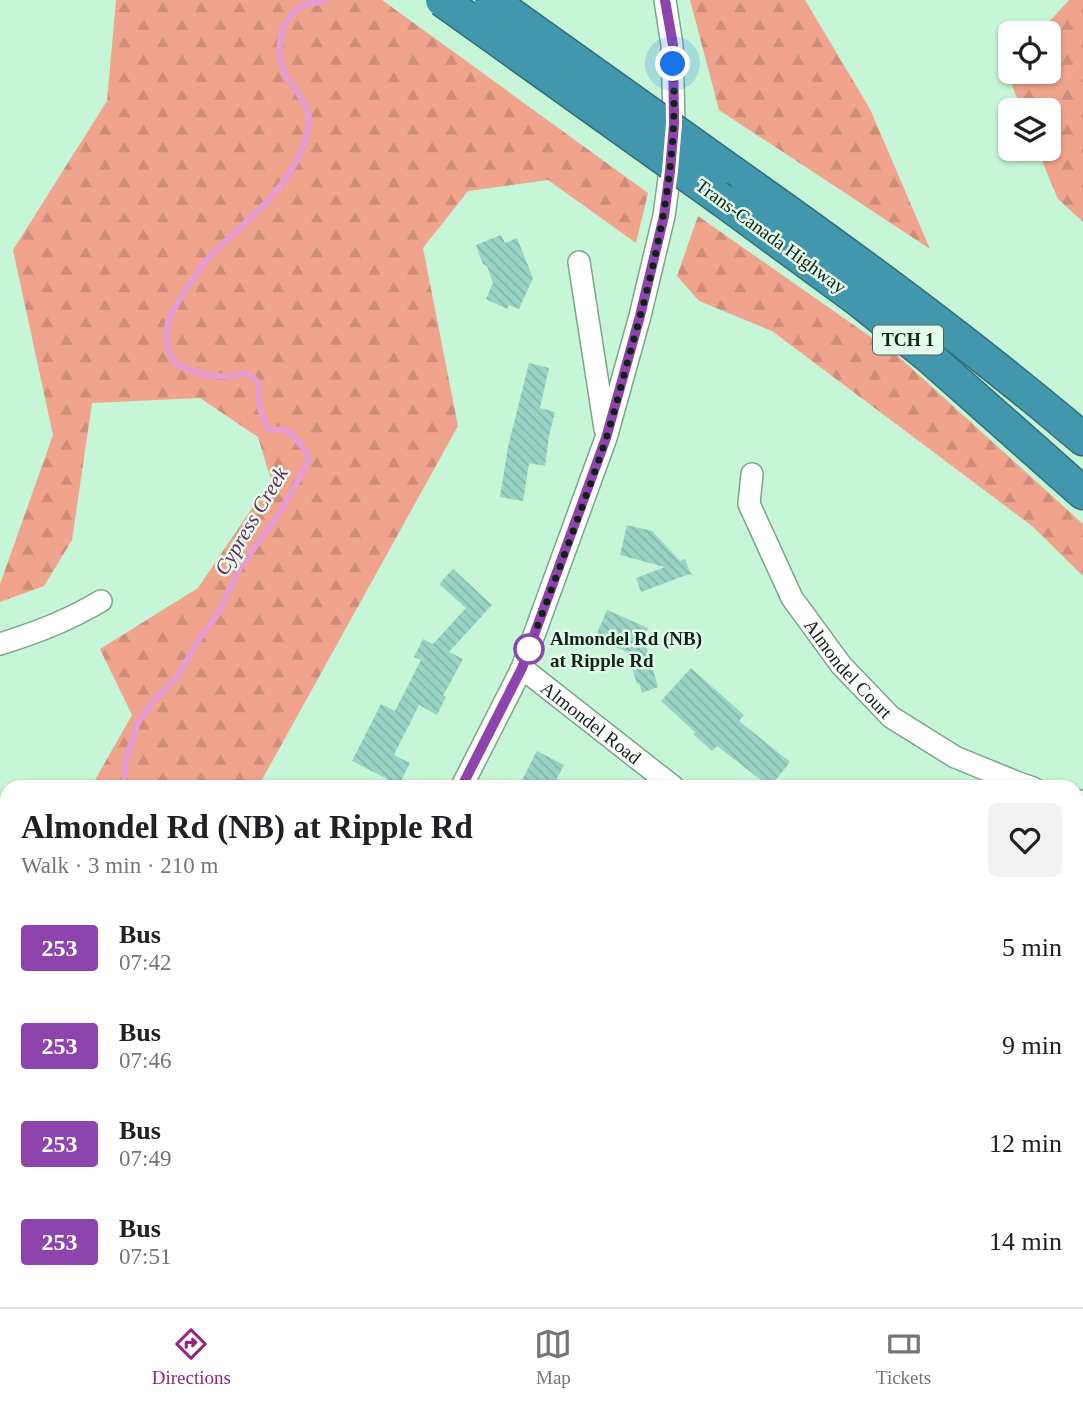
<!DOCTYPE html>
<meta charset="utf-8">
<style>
:root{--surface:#fff;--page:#f2f2f2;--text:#202124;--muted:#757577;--line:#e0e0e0;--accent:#962381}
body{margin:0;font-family:"Times New Roman",serif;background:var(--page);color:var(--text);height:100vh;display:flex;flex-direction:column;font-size:26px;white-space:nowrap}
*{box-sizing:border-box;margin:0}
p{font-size:23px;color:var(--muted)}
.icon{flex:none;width:38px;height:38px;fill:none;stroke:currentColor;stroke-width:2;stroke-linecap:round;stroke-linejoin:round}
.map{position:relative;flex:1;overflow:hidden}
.details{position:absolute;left:0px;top:780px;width:1083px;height:527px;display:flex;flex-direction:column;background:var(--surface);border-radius:21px 21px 0 0;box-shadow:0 2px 5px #0004}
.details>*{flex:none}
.badge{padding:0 14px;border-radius:5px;font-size:24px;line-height:46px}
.controls{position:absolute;left:998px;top:21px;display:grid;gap:14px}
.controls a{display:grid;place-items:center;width:63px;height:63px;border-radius:10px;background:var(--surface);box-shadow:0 2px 5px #0004;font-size:35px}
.you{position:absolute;width:35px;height:35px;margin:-18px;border:5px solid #fff;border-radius:50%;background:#1a73e8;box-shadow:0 0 0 10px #1a73e833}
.map>.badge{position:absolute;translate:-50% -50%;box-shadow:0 0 0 4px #fff}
.round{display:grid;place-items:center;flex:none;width:74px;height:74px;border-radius:10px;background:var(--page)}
.summary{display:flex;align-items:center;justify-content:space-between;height:119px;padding:0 21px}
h1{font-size:33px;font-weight:700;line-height:52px}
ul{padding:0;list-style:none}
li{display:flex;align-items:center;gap:21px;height:98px;padding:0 21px}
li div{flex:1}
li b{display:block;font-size:26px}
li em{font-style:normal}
li .badge{min-width:77px;font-weight:700;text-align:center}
.tab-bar{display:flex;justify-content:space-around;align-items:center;height:98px;border-top:2px solid var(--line);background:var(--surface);font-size:19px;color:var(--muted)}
.tab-bar a{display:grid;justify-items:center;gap:4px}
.tab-bar .active{color:var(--accent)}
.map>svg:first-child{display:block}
.forest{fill:url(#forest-firs)}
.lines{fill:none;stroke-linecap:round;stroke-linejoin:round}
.stream{stroke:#e79cd3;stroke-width:6}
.building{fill:url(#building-back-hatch)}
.minor-casing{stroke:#7aa68a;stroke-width:24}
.highway-casing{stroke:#326e78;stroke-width:35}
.minor{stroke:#fff;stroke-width:21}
.highway{stroke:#4397ac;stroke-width:32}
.highway-bridge-casing{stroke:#326e78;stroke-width:35;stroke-linecap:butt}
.highway-bridge{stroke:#4397ac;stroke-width:32}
.line-casing{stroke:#fff;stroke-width:16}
.line{stroke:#8e44ad;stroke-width:10}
.walk{stroke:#112318;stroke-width:7;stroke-dasharray:0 12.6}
.stop-dot{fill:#fff;stroke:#8e44ad;stroke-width:3.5}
.labels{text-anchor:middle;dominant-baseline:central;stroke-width:5;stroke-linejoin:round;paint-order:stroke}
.shield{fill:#e1fdea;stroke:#4f6457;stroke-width:2}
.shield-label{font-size:18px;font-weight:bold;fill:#112318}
.street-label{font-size:19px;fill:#112318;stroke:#e1fdea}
.stop-label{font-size:19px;font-weight:bold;fill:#112318;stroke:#e1fdea;text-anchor:start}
.water-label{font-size:21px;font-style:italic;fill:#731c62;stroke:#e1fdea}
</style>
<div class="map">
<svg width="1083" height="1307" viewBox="0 0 1083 1307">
<defs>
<pattern id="forest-firs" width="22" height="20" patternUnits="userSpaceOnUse" patternTransform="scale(1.75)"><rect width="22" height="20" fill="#f1a48d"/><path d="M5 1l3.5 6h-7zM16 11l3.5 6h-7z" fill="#ce8d79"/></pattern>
<pattern id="building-back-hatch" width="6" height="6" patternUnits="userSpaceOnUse" patternTransform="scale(1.75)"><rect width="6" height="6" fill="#9ad3c4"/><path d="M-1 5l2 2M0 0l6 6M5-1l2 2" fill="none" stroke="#84b5a8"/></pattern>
</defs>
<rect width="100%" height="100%" fill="#c6f5d7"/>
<g class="forest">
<path d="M 116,0 L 382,0 L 648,193 L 636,243 L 548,180 L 468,191 L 423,248 L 458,426 L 258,787 L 91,787 L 132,715 L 100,649 L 198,588 L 271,480 L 258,437 L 200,398 L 92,403 L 72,540 L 44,586 L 0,602 L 0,584 L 53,435 L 13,250 L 107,101 Z"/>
<path d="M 690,0 L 805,0 L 870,109 L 930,249 L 719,110 Z"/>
<path d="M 1069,0 L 1083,0 L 1083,222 L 1058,199 L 1037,149 L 1048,149 L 1048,110 L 1022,110 L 1006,71 L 1010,66 L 1010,72 L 1048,72 L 1048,33 L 1039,33 Z"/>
<path d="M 698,216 L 898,356 L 1083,524 L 1083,576 L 1032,526 L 772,331 L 699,301 L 677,276 Z"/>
<path d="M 7,929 L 7,1000 L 0,1009 L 0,930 Z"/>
<path d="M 1076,1087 L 1083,1091 L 1083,1263 L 1076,1261 Z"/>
</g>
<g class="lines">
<g class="stream">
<path d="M 124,788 L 125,763 L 138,722 L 153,702 L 177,677 L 200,638 L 219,612 L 241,566 L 277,517 L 296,484 L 308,461 L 308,455 C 302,447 294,433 284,430 C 279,428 273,431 268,429 C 265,422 261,415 260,407 C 257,391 265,382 245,373 C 220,381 199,374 176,364 C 173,360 170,355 168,350 C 166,343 167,330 168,323 C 171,311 201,265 210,256 C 238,228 270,205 291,170 C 301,154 313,130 307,110 C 302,94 287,83 283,69 C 275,49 281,19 300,7 C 307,3 318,3 326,0"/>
<path d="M 0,953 L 7,943"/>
</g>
</g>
<g class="building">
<path d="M 501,235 L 505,243 L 517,238 L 533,278 L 519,309 L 509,305 L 507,309 L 486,299 L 493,283 L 487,266 L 483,264 L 476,245 Z"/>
<path d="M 529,363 L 549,368 L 540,408 L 555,412 L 549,436 L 545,466 L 529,463 L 523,501 L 500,497 L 508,447 Z"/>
<path d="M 627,525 L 652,531 L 680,561 L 685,559 L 689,570 L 693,575 L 689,574 L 641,592 L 636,578 L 665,567 L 620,555 Z"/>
<path d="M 453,569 L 492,605 L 449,652 L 463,659 L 443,696 L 446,697 L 437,715 L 419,705 L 394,755 L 410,763 L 399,785 L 352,761 L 381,704 L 395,711 L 421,660 L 414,657 L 423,639 L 433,644 L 466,608 L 439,584 Z"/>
<path d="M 607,610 L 648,628 L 644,639 L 658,687 L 642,693 L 639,683 L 637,684 L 627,652 L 595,638 Z"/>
<path d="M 691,668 L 744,715 L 739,721 L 790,762 L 770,787 L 717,746 L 712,751 L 693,734 L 695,732 L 661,701 Z"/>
<path d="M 537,751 L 564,765 L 552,788 L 518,788 Z"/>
</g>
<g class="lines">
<defs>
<g id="minor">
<path d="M 579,262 L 605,429"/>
<path id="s1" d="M 752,474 L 749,504 L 792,598 L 841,665 L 891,717 L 955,757 L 1016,782 L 1033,788"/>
<path d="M 0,644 C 38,632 67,621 101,601"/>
<path id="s2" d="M 522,668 L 675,788"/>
<path d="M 461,788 L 522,668 L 606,438 L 640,316 L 664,216 L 670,171 L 674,124 L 672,45 L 665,0"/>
<path d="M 1076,800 L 1083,802"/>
<path d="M 1076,923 L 1083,922"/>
<path d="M 195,1300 L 205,1307"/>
<path d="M 573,1300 L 581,1307"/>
<path d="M 933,1307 L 934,1300"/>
</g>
<g id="highway">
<path d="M 725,167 C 848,254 969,342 1083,439"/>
<path d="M 722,200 L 861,302 L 927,355 L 1083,493"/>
</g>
</defs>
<use href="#minor" class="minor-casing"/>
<use href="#highway" class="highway-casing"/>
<use href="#minor" class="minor"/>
<use href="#highway" class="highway"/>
<defs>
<g id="highway-bridge">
<path d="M 442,0 L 722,200"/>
<path d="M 491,0 L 725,167"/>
</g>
</defs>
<use href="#highway-bridge" class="highway-bridge-casing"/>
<use href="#highway-bridge" class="highway-bridge"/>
</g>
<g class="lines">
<defs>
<path id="line" d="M 461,788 L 522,668 L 606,438 L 640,316 L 664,216 L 670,171 L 674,124 L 673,45 L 665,0"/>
</defs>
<use href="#line" class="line-casing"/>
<use href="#line" class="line"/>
<path class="walk" d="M 529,649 C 555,579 582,510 606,439 C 616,407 624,374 633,342 C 659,251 679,159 673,64"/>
</g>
<circle class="stop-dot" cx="529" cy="649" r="14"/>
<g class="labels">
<rect class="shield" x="873" y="325.5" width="70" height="29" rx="5"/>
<g class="shield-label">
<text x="908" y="340">TCH 1</text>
</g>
<g class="street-label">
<text transform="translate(771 236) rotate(36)">Trans-Canada Highway</text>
<text stroke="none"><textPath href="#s1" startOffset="224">Almondel Court</textPath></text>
<text stroke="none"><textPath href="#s2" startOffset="88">Almondel Road</textPath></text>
</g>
<g class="stop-label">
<text x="550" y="638">Almondel Rd (NB)<tspan x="550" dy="22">at Ripple Rd</tspan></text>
</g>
<g class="water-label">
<text transform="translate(251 521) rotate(-59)">Cypress Creek</text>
</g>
</g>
</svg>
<div class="controls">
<a><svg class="icon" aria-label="locate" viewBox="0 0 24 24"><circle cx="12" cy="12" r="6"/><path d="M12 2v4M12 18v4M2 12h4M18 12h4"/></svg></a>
<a><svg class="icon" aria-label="layers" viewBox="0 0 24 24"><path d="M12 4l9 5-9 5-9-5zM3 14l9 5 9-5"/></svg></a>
</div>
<div class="you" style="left:673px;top:64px"></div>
<section class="details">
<div class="summary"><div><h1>Almondel Rd (NB) at Ripple Rd</h1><p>Walk · 3 min · 210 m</p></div><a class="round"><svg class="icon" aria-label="heart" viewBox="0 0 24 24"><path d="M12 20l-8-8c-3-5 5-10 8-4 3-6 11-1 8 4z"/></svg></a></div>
<ul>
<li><span class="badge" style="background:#8e44ad;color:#fff">253</span><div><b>Bus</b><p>07:42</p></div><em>5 min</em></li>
<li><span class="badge" style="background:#8e44ad;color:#fff">253</span><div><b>Bus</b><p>07:46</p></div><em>9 min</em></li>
<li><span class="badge" style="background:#8e44ad;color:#fff">253</span><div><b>Bus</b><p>07:49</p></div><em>12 min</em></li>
<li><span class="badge" style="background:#8e44ad;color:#fff">253</span><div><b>Bus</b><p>07:51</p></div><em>14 min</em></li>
</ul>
</section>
</div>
<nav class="tab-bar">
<a class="active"><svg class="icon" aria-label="directions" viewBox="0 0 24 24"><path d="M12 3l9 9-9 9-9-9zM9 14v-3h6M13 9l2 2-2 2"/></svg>Directions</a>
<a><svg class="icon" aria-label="map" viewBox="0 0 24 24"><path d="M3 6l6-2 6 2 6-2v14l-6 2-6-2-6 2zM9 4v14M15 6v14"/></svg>Map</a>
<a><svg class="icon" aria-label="tickets" viewBox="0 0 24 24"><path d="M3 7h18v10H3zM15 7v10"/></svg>Tickets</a>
</nav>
